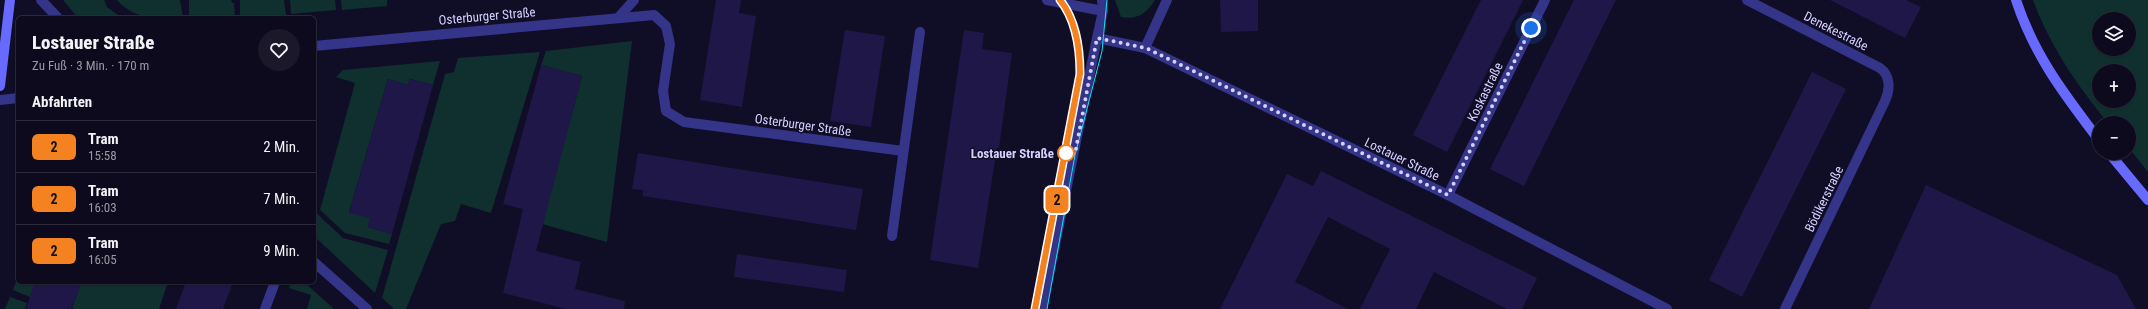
<!DOCTYPE html>
<html lang="de">
<meta charset="utf-8">
<style>
:root{--surface:#0c0a1c;--page:#1a1829;--text:#f1f3f6;--muted:#9a9aa3;--line:#2c2b3b}
body{margin:0;font-family:"Roboto Condensed",sans-serif;background:var(--page);color:var(--text);height:100vh;display:flex;flex-direction:column;font-size:15px;white-space:nowrap}
*{box-sizing:border-box;margin:0}
p{font-size:13px;color:var(--muted)}
.icon{flex:none;width:22px;height:22px;fill:none;stroke:currentColor;stroke-width:2;stroke-linecap:round;stroke-linejoin:round}
.map{position:relative;flex:1;overflow:hidden}
.details{position:absolute;left:16px;top:16px;width:300px;height:268px;display:flex;flex-direction:column;background:var(--surface);border-radius:6px;box-shadow:0 1px 3px #0004,0 0 0 1px var(--line)}
.details>*{flex:none}
.badge{padding:0 8px;border-radius:6px;font-size:14px;line-height:26px}
.fabs{position:absolute;left:2092px;top:12px;display:grid;gap:8px}
.fabs a{display:grid;place-items:center;width:44px;height:44px;border-radius:50%;background:var(--surface);box-shadow:0 1px 3px #0004,0 0 0 1px var(--line);font-size:20px}
.you{position:absolute;width:20px;height:20px;margin:-10px;border:3px solid #fff;border-radius:50%;background:#1a73e8;box-shadow:0 0 0 6px #1a73e833}
.map>.badge{position:absolute;translate:-50% -50%;box-shadow:0 0 0 2px #fff}
h2{padding:0 16px;font-size:15px;line-height:36px}
.round{display:grid;place-items:center;flex:none;width:42px;height:42px;border-radius:21px;background:var(--page)}
.overview{display:flex;align-items:center;justify-content:space-between;height:68px;padding:0 16px}
h1{font-size:19px;font-weight:800;line-height:30px}
ul{padding:0;list-style:none}
li{display:flex;align-items:center;gap:12px;height:52px;padding:0 16px;border-top:1px solid var(--line)}
li div{flex:1}
li b{display:block;font-size:15px}
li em{font-style:normal}
li .badge{min-width:44px;font-weight:700;text-align:center}
.map>svg:first-child{display:block}
.green{fill:#0f302e;fill-rule:evenodd}
.building{fill:#1f1748}
.lines{fill:none;stroke-linecap:round;stroke-linejoin:round}
.lane{stroke:#343489;stroke-width:10}
.street{stroke:#343489;stroke-width:10}
.secondary{stroke:#6869ff;stroke-width:10}
.tram{stroke:#00ebfc;stroke-width:1}
.line-casing{stroke:#fff;stroke-width:9}
.line{stroke:#f58220;stroke-width:6}
.walk{stroke:#d5d1ff;stroke-width:4;stroke-dasharray:0 7.2}
.stop-dot{fill:#fff;stroke:#f58220;stroke-width:2}
.labels{text-anchor:middle;dominant-baseline:central;stroke-width:3;stroke-linejoin:round;paint-order:stroke}
.street-label{font-size:13px;fill:#d5d1ff;stroke:#100d26}
.stop-label{font-size:13px;font-weight:bold;fill:#d5d1ff;stroke:#100d26;text-anchor:end}
</style>
<div class="map">
<svg width="2148" height="309" viewBox="0 0 2148 309">
<rect width="100%" height="100%" fill="#100d26"/>
<g class="green">
<path d="M 63,0 L 104,0 L 107,7 L 122,18 L 78,18 Z"/>
<path d="M 117,0 L 180,0 L 183,18 C 158,18 136,21 117,0 Z"/>
<path d="M 189,0 L 231,0 L 232,3 L 234,3 L 235,18 L 189,18 Z"/>
<path d="M 240,0 L 284,0 L 286,15 L 240,18 Z"/>
<path d="M 290,0 L 335,0 L 336,10 L 291,14 Z"/>
<path d="M 341,0 L 387,0 L 387,6 L 342,10 Z"/>
<path d="M 1115,0 L 1155,0 C 1146,14 1137,20 1121,17 Z"/>
<path d="M 2033,0 L 2148,0 L 2148,172 L 2129,148 L 2129,123 L 2108,123 C 2077,85 2050,46 2033,0 ZM 2099,19 L 2129,19 L 2129,49 L 2099,49 ZM 2099,71 L 2129,71 L 2129,101 L 2099,101 Z"/>
<path d="M 632,41 L 607,242 L 542,224 L 582,76 L 541,65 L 546,51 Z"/>
<path d="M 540,52 L 491,213 L 461,204 L 455,221 L 441,224 L 406,309 L 394,309 L 382,298 L 445,74 L 454,72 L 458,58 Z"/>
<path d="M 440,61 L 433,85 L 410,79 L 408,85 L 388,79 L 349,212 L 370,218 L 368,227 L 392,234 L 389,244 L 345,233 L 320,210 L 355,83 L 336,77 L 343,70 Z"/>
<path d="M 314,211 L 343,238 L 388,250 L 375,293 L 314,236 Z"/>
<path d="M 18,276 L 18,282 L 35,282 L 30,297 L 13,290 Z"/>
<path d="M 70,282 L 168,282 L 159,309 L 74,309 L 72,308 L 80,286 Z"/>
<path d="M 291,282 L 304,282 L 334,309 L 307,309 L 311,295 L 289,288 Z"/>
<path d="M 10,297 L 27,303 L 25,309 L 5,309 Z"/>
</g>
<g class="building">
<path d="M 716,0 L 741,0 L 739,13 L 756,16 L 742,107 L 700,100 Z"/>
<path d="M 1220,0 L 1258,0 L 1258,31 L 1221,32 Z"/>
<path d="M 1481,0 L 1523,0 L 1447,152 L 1413,135 Z"/>
<path d="M 1574,0 L 1616,0 L 1524,186 L 1490,169 Z"/>
<path d="M 1830,0 L 1906,0 L 1921,7 L 1905,38 Z"/>
<path d="M 845,30 L 885,36 L 871,127 L 830,121 Z"/>
<path d="M 964,30 L 984,33 L 982,49 L 1012,53 L 999,148 L 997,148 L 978,268 L 930,260 Z"/>
<path d="M 541,65 L 582,76 L 536,251 L 581,262 L 575,289 L 625,301 L 624,309 L 566,309 L 503,293 L 523,209 L 503,204 Z"/>
<path d="M 1812,72 L 1846,89 L 1742,297 L 1709,280 Z"/>
<path d="M 388,79 L 408,85 L 409,79 L 433,85 L 392,234 L 368,227 L 370,218 L 349,213 Z"/>
<path d="M 638,153 L 863,189 L 856,230 L 643,196 L 643,190 L 632,189 Z"/>
<path d="M 1321,171 L 1537,278 L 1522,309 L 1507,309 L 1434,272 L 1416,309 L 1360,309 L 1390,249 L 1328,217 L 1295,282 L 1348,309 L 1220,309 L 1287,174 L 1313,186 Z"/>
<path d="M 1926,185 L 2117,275 L 2136,309 L 1869,309 Z"/>
<path d="M 737,254 L 847,270 L 844,292 L 734,277 Z"/>
<path d="M 35,282 L 82,282 L 71,309 L 26,309 Z"/>
<path d="M 186,282 L 233,282 L 223,309 L 176,309 Z"/>
</g>
<g class="lines">
<g class="lane">
<path d="M 1047,0 L 1103,11"/>
<path d="M 618,18 L 634,0"/>
<path d="M 1448,195 L 1545,0"/>
</g>
<g class="street">
<path d="M 41,0 L 58,18"/>
<path d="M 1747,0 L 1880,68 C 1891,76 1890,90 1885,101 L 1785,309"/>
<path d="M 1097,38 L 1145,48 L 1448,195 L 1667,309"/>
<path d="M 314,46 L 654,15 L 666,26 L 670,44 L 663,91 L 666,111 L 684,122 L 903,151"/>
<path d="M 1145,48 L 1167,0"/>
<path d="M 0,100 L 18,98"/>
<path d="M 892,236 L 920,32"/>
<path d="M 314,262 L 367,309"/>
<path d="M 265,309 L 275,282"/>
<path d="M 1042,309 L 1097,38 L 1103,11 L 1102,0"/>
</g>
<g class="secondary">
<path d="M 2016,0 C 2034,55 2064,94 2099,140"/>
<path d="M 0,86 L 10,0"/>
<path d="M 2109,153 L 2148,200"/>
</g>
<g class="tram">
<path d="M 1035,309 L 1080,74 C 1080,49 1076,20 1060,0"/>
<path d="M 1047,309 L 1075,155 L 1102,51 L 1107,0"/>
</g>
</g>
<g class="lines">
<defs>
<path id="line" d="M 1035,309 L 1080,74 C 1080,49 1076,20 1060,0"/>
</defs>
<use href="#line" class="line-casing"/>
<use href="#line" class="line"/>
<path class="walk" d="M 1066,153 L 1075,154 L 1097,38 L 1146,48 L 1448,195 L 1531,28"/>
</g>
<circle class="stop-dot" cx="1066" cy="153" r="8"/>
<g class="labels">
<g class="street-label">
<text transform="translate(487 16) rotate(-5)">Osterburger Straße</text>
<text transform="translate(1836 31) rotate(27)">Denekestraße</text>
<text transform="translate(1485 92) rotate(-64)">Koskastraße</text>
<text transform="translate(803 125) rotate(8)">Osterburger Straße</text>
<text transform="translate(1402 159) rotate(26)">Lostauer Straße</text>
<text transform="translate(1824 199) rotate(-64)">Bödikerstraße</text>
</g>
<g class="stop-label">
<text x="1054" y="153">Lostauer Straße</text>
</g>
</g>
</svg>
<div class="fabs">
<a><svg class="icon" aria-label="layers" viewBox="0 0 24 24"><path d="M12 4l9 5-9 5-9-5zM3 14l9 5 9-5"/></svg></a>
<a>+</a>
<a>−</a>
</div>
<div class="you" style="left:1531px;top:28px"></div>
<b class="badge" style="left:1057px;top:200px;background:#f58220;color:#111">2</b>
<section class="details">
<div class="overview"><div><h1>Lostauer Straße</h1><p>Zu Fuß · 3 Min. · 170 m</p></div><a class="round"><svg class="icon" aria-label="heart" viewBox="0 0 24 24"><path d="M12 20l-8-8c-3-5 5-10 8-4 3-6 11-1 8 4z"/></svg></a></div>
<h2>Abfahrten</h2>
<ul>
<li><span class="badge" style="background:#f58220;color:#111">2</span><div><b>Tram</b><p>15:58</p></div><em>2 Min.</em></li>
<li><span class="badge" style="background:#f58220;color:#111">2</span><div><b>Tram</b><p>16:03</p></div><em>7 Min.</em></li>
<li><span class="badge" style="background:#f58220;color:#111">2</span><div><b>Tram</b><p>16:05</p></div><em>9 Min.</em></li>
</ul>
</section>
</div>
